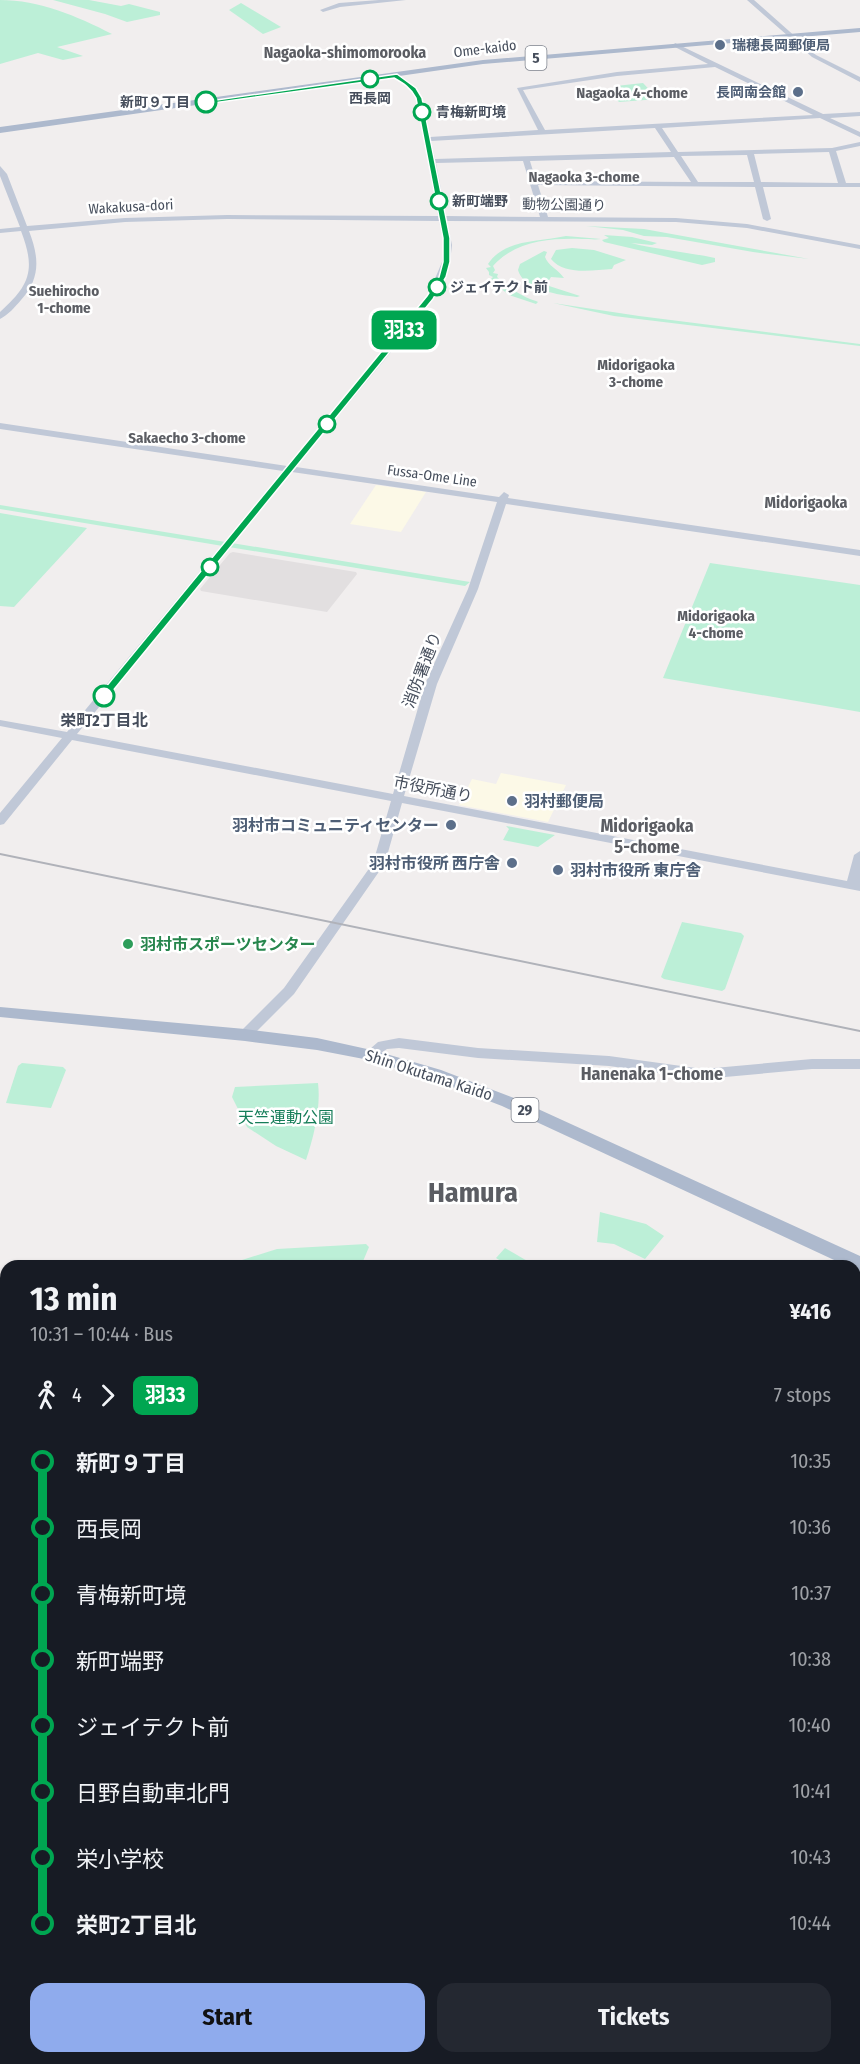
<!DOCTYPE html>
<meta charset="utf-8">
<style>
:root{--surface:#171b24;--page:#242831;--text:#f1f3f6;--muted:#9ea1a6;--accent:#8fabed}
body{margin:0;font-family:"Fira Sans Condensed","Noto Sans JP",sans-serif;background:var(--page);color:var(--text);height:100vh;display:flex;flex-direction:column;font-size:22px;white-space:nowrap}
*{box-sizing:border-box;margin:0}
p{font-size:20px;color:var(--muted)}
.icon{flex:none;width:33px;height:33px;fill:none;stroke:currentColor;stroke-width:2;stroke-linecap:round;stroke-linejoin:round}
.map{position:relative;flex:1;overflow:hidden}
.drawer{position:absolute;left:0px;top:1260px;width:861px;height:804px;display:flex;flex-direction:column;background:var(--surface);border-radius:18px 18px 0 0;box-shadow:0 2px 4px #0004}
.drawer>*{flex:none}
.badge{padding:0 12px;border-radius:9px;font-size:21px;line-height:39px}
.map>.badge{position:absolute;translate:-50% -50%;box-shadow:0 0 0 3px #fff}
.legs{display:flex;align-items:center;gap:9px;height:66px;padding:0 30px;font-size:20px}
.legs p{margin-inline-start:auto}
.summary{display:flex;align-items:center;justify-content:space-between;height:102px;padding:0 30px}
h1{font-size:33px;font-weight:700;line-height:45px}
.primary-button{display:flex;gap:12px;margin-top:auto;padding:12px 30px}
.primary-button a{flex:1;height:69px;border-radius:18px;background:var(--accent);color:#111;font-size:24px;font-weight:700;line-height:69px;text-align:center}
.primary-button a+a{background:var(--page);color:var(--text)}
ul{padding:0 30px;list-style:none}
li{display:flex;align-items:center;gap:21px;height:66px;font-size:22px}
li i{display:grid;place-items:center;width:9px;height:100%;margin:0 8px;background:currentColor}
li i::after{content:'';width:15px;height:15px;margin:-8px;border:4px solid;border-radius:50%;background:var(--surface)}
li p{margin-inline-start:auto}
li:first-child i{background:linear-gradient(#0000 50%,currentColor 0)}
li:last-child i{background:linear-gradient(currentColor 50%,#0000 0)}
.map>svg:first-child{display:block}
.commercial{fill:#fcf9e7}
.education{fill:#e2dfe0}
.green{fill:#bcefd7}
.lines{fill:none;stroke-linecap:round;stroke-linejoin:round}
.secondary{fill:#c0c8d7;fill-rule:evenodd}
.primary{fill:#adb9cd;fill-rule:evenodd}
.rail{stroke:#b0b2b9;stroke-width:2}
.line-1{fill:#00a651;stroke:#fff;stroke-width:1.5}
.service-dot{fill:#5c6f8a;stroke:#fff;stroke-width:2}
.stop-1-dot{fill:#fff;stroke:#00a651;stroke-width:3}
.leisure-dot{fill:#2e9e5b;stroke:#fff;stroke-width:2}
.labels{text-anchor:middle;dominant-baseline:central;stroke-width:5;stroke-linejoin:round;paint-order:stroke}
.far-service-label{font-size:14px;font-weight:bold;fill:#4e5e75;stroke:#fff;text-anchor:start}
.far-street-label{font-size:14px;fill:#464e5c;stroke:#fff}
.far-stop-label{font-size:14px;font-weight:bold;fill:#464e5c;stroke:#fff;text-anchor:start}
.shield{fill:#fff;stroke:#7e838d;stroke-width:1.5}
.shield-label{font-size:15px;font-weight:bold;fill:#464e5c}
.far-neighbourhood-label{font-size:15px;font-weight:bold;fill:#5b5d63;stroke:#fff}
.far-quarter-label{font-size:16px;font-weight:bold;fill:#5b5d63;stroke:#fff}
.street-label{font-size:16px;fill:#464e5c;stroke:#fff}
.stop-label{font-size:16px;font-weight:bold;fill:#464e5c;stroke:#fff}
.service-label{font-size:16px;font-weight:bold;fill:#4e5e75;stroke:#fff;text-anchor:start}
.leisure-label{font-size:16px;font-weight:bold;fill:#27864d;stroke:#fff;text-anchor:start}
.park-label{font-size:16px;fill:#167d59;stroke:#fff}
.neighbourhood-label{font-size:18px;font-weight:bold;fill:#5b5d63;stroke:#fff}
.town-label{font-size:28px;font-weight:bold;fill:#5b5d63;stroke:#fff}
</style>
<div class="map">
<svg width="860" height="2064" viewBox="0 0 860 2064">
<rect width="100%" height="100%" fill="#f1eeee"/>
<g class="commercial">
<path d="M 376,485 L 426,492 L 401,532 L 350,524 Z"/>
<path d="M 501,773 L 566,785 L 548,822 L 459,805 L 472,779 L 496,784 Z"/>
</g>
<g class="education">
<path d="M 233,552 L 356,572 L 357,574 L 327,612 L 201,591 L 200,589 L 230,553 Z"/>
<path d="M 855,1427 L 860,1427 L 860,1597 L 855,1598 Z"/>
</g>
<g class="green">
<path d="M 0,0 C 39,0 77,16 112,34 L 57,47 L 83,56 L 63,60 L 38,53 L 0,64 Z"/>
<path d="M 53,0 L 89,0 L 121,6 L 129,4 L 160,12 L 160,15 L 127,22 L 105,14 Z"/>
<path d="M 241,3 L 281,27 L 263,34 L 229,10 Z"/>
<path d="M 643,83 L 658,99 L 619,102 L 610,92 L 616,86 Z"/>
<path d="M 586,226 L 644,229 L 809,259 L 753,252 L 667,237 L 644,236 L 623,230 Z"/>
<path d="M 604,235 L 632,237 L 657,243 L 652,245 L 631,243 C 659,250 687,252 715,258 L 715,262 L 702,265 L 604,242 L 602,240 L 609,238 Z"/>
<path d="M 566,236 L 601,239 C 595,240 589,239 582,239 C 550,238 515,241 493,266 L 495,270 L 493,273 L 498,274 L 497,277 C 506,286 524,298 536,301 L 538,302 L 536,304 L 509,295 L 490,280 L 493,277 L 489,275 L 489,272 L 486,268 L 491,267 L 488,264 C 504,239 539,242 566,236 Z"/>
<path d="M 572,248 L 594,250 L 626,260 L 614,265 L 612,269 C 594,270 565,276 551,259 L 556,250 Z"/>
<path d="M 544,251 L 547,252 L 545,257 C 548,266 558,269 564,278 L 551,277 L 546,285 L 580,296 L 577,297 C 560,295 523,290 518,270 L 520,264 Z"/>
<path d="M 553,303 L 639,316 L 860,344 L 860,346 L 614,316 Z"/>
<path d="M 0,505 L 470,582 L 465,586 L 0,509 Z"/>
<path d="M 0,513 L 87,528 L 14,607 L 0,606 Z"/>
<path d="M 710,563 L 860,585 L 860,712 L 663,678 Z"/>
<path d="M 506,826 L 555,835 L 538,847 L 503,840 L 509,829 Z"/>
<path d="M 682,922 L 741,933 L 744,936 L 725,989 L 722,991 L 664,979 L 661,977 Z"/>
<path d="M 22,1063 L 63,1067 L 66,1070 L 51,1108 L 6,1103 L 18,1066 Z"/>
<path d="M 318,1083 C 321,1107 314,1136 306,1160 L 276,1146 L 247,1127 L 232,1097 L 235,1087 Z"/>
<path d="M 600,1212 L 646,1224 L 664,1236 L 645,1259 L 614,1244 L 597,1242 Z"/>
<path d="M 366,1244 L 369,1247 L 361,1266 L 203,1266 L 242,1260 L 277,1249 Z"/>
<path d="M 505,1248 L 536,1266 L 509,1266 L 496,1258 Z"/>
<path d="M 860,1314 L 860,1405 L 859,1406 L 855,1399 L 855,1316 Z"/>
</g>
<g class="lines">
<g class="secondary">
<path d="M 379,0 L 406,0 L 340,7 L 323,12 L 320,10 L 339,3 Z"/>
<path d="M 747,0 L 754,0 L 816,55 L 860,77 L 860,82 L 812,57 Z"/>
<path d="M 675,43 L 823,114 L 860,112 L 860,116 L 830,118 L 860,132 L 860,137 L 820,118 L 662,128 L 678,152 L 832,148 L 860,142 L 860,146 L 836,151 L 846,183 L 860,183 L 860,187 L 763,187 L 771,219 L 767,221 L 763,219 L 755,187 L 538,185 L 548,217 L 676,218 L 747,224 L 860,245 L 860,249 L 747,228 L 676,222 L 447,221 L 452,245 L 450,262 L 438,293 L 415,323 L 296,467 L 499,497 L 504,492 L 509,495 L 508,498 L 860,550 L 860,556 L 506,504 L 478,589 L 437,684 L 404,796 L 847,881 L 854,855 L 860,851 L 860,891 L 402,803 L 385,863 L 294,994 L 250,1038 L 240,1038 L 238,1035 L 240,1032 L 284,988 L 373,863 L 391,801 L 72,740 L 4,824 L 0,825 L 0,813 L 62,738 L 0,726 L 0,720 L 67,732 L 283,471 L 0,429 L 0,423 L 287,466 L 409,320 L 429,293 L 442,262 L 444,245 L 439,221 L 227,219 L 125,222 L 29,231 C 39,257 41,278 21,300 C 15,307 8,315 0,319 L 0,312 C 30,285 36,270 21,231 L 0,233 L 0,229 L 20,227 L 0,176 L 0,166 L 7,174 L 27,226 L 125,218 L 227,215 L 438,216 L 416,98 L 411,90 L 391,75 L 391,73 C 396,73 398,75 403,78 C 426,94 425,111 430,137 L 538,130 L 517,88 L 617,72 L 708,64 L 673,46 ZM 715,67 L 813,115 L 545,130 L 523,90 L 617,76 ZM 655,128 L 671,152 L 435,159 L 431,141 ZM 829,152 L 838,183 L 761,182 L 754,154 ZM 747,155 L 754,182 L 698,182 L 681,156 ZM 674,157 L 691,182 L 536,181 L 530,161 ZM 523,161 L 540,217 L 446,216 L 436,163 ZM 292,472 L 497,502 L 468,589 L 425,684 L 393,794 L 77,734 Z"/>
<path d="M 399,1038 L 478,1048 L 609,1056 L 703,1069 L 812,1059 L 860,1059 L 860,1069 L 812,1069 L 703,1079 L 609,1066 L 478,1058 L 399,1048 L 387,1049 L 370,1060 L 363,1055 L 378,1042 Z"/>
<path d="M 860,1598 L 860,1614 L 855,1615 L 855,1599 Z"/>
</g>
<g class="primary">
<path d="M 860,28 L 860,32 L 483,64 L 0,133 L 0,127 L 483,60 Z"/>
<path d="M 0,1007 L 245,1029 L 317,1038 L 376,1051 L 441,1070 L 514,1098 L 860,1256 L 860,1271 L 855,1269 L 855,1266 L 847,1266 L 502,1106 L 429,1078 L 369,1060 L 317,1050 L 245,1041 L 0,1017 Z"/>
<path d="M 855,1876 L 860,1877 L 860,1899 L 855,1898 Z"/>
<path d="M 0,1934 L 6,1935 L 6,1959 L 0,1958 Z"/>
</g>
<path class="rail" d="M 0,854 L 860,1031"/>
</g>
<path class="line-1" d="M 397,74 L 416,88 L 422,98 L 450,238 L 450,262 L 446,277 L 433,299 L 107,698 L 100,698 L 100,694 L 427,296 L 439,277 L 443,262 L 443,238 L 416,98 C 411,88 403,83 394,78 L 206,104 L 203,102 Z"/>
<g class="service-dot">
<circle cx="720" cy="45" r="6"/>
<circle cx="798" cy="92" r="6"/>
<circle cx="512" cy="801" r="6"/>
<circle cx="451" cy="825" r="6"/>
<circle cx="512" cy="863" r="6"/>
<circle cx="558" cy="870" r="6"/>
</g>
<g class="stop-1-dot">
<circle cx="370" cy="79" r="8"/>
<circle cx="206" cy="102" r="10"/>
<circle cx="422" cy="112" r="8"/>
<circle cx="439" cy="201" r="8"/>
<circle cx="437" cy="287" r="8"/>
<circle cx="327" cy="424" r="8"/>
<circle cx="210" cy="567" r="8"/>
<circle cx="104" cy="696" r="10"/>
</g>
<circle class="leisure-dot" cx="128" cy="944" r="6"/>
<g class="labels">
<g class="far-service-label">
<text x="732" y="45">瑞穂長岡郵便局</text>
<text x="786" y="92" text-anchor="end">長岡南会館</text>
</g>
<g class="far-street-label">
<text transform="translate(485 49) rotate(-7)">Ome-kaido</text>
<text transform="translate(564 205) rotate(1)">動物公園通り</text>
<text transform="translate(131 207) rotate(-3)">Wakakusa-dori</text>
<text transform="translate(432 476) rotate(8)">Fussa-Ome Line</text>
</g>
<g class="far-stop-label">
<text x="370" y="98" text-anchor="middle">西長岡</text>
<text x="190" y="102" text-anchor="end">新町９丁目</text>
<text x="436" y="112">青梅新町境</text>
<text x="452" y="201">新町端野</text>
<text x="450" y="287">ジェイテクト前</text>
</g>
<g class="shield">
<rect x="525.5" y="46" width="21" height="24" rx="4.5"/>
<rect x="511.5" y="1098" width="27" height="24" rx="4.5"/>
</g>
<g class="shield-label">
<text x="536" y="58">5</text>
<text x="525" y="1110">29</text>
</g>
<g class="far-neighbourhood-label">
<text x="632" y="93">Nagaoka 4-chome</text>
<text x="584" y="177">Nagaoka 3-chome</text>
<text x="64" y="291">Suehirocho<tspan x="64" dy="17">1-chome</tspan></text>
<text x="636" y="365">Midorigaoka<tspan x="636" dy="17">3-chome</tspan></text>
<text x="187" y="438">Sakaecho 3-chome</text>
<text x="716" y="616">Midorigaoka<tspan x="716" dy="17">4-chome</tspan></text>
</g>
<g class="far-quarter-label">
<text x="345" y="52">Nagaoka-shimomorooka</text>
<text x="806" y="502">Midorigaoka</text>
</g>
<g class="street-label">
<text transform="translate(422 670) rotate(-69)">消防署通り</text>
<text transform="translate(433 789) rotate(11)">市役所通り</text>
<text transform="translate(429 1075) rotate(18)">Shin Okutama Kaido</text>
</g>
<g class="stop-label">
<text x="104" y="720">栄町2丁目北</text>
</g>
<g class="service-label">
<text x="524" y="801">羽村郵便局</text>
<text x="439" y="825" text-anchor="end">羽村市コミュニティセンター</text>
<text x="500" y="863" text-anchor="end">羽村市役所 西庁舎</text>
<text x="570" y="870">羽村市役所 東庁舎</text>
</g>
<g class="leisure-label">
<text x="140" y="944">羽村市スポーツセンター</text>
</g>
<g class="park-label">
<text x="286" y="1117">天竺運動公園</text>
</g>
<g class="neighbourhood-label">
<text x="647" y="826">Midorigaoka<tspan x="647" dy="21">5-chome</tspan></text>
<text x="652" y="1074">Hanenaka 1-chome</text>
</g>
<g class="town-label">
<text x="473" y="1192">Hamura</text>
</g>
</g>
</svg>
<b class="badge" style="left:404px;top:330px;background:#00a651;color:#fff">羽33</b>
<section class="drawer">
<div class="summary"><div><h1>13 min</h1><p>10:31 – 10:44 · Bus</p></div><b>¥416</b></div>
<div class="legs"><svg class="icon" aria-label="walk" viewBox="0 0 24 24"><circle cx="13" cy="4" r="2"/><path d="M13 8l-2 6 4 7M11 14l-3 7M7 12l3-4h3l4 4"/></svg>4<svg class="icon" aria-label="forward" viewBox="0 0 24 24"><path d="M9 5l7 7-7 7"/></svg><b class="badge" style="background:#00a651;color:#fff">羽33</b><p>7 stops</p></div>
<ul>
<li><i style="color:#00a651"></i><b>新町９丁目</b><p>10:35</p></li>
<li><i style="color:#00a651"></i><span>西長岡</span><p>10:36</p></li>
<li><i style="color:#00a651"></i><span>青梅新町境</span><p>10:37</p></li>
<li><i style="color:#00a651"></i><span>新町端野</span><p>10:38</p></li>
<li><i style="color:#00a651"></i><span>ジェイテクト前</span><p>10:40</p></li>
<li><i style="color:#00a651"></i><span>日野自動車北門</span><p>10:41</p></li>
<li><i style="color:#00a651"></i><span>栄小学校</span><p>10:43</p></li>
<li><i style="color:#00a651"></i><b>栄町2丁目北</b><p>10:44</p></li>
</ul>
<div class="primary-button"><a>Start</a><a>Tickets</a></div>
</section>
</div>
